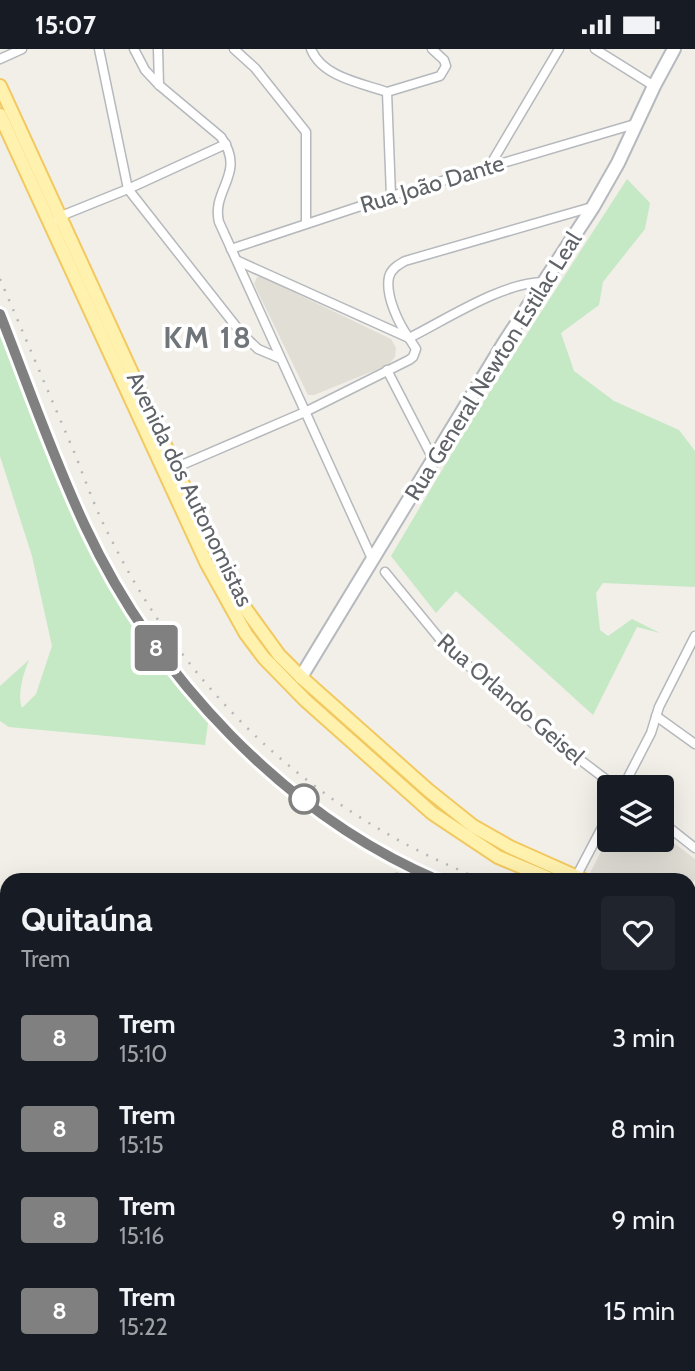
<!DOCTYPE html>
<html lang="pt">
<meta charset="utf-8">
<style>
:root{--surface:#171b24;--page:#20242c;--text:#f1f3f6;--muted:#9ea1a6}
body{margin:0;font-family:Cabin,sans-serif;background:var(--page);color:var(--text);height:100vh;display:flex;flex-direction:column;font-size:26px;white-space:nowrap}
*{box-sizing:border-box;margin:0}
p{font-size:23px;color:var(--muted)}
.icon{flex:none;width:38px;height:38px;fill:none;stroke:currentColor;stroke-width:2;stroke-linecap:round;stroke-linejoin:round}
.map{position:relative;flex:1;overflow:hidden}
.sheet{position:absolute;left:0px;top:824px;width:696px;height:499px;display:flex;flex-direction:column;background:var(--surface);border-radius:21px 21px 0 0;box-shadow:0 7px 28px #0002}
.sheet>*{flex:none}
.badge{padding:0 14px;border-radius:5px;font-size:24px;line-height:46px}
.fabs{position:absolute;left:597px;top:726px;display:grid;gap:14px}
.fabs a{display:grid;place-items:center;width:77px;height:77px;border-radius:7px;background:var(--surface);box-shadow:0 7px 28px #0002;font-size:35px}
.map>.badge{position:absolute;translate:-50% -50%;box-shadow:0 0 0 4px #fff}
.round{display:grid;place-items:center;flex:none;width:74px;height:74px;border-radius:7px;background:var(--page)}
.summary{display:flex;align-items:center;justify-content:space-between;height:119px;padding:0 21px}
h1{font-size:33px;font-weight:800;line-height:52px}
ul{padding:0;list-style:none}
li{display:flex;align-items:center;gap:21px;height:91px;padding:0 21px}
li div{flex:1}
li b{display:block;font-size:26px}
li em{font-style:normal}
li .badge{min-width:77px;font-weight:700;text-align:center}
.status{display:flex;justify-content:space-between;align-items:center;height:49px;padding:0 35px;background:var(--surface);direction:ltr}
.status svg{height:19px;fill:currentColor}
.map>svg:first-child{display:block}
.education{fill:#e1ded6}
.green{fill:#c5e8c5}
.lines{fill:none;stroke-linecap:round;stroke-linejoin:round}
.street-casing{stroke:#b5b8bc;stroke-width:11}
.secondary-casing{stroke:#b6babf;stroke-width:16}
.primary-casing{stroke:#f2c960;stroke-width:16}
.street{stroke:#fff;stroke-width:8}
.secondary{stroke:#fff;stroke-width:12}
.primary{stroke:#fff2af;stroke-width:12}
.rail{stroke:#b6b7b8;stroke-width:2.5;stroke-dasharray:2 9;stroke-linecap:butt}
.line-casing{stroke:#fff;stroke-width:16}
.line{stroke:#808080;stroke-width:10}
.stop-dot{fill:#fff;stroke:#808080;stroke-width:3.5}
.labels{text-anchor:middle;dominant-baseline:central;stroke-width:7;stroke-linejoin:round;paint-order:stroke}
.street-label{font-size:23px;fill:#5f6368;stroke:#fff}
.district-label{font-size:30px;font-weight:bold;letter-spacing:2px;fill:#70757a;stroke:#fff}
</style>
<div class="status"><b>15:07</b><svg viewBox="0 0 49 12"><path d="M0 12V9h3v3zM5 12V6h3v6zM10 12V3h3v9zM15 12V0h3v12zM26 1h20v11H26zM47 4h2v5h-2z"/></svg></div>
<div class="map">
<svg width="695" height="1322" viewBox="0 0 695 1322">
<rect width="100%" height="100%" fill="#f1efe8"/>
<g class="education">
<path d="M 257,228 L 262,228 L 391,290 L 396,299 L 395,308 L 388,316 L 314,346 L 308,346 L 254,235 Z"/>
<path d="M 662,785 L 695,810 L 695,830 L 690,838 L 690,831 L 605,831 L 590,824 L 609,787 L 609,791 L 662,791 Z"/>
</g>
<g class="green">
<path d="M 627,130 L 650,154 L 645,180 L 603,233 L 599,256 L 561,284 L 574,322 L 614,352 L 679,381 L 695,402 L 695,538 L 603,534 L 596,544 L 600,581 L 608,587 L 632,570 L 660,584 L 637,578 L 593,666 L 456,542 L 436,564 L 391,507 L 476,364 Z"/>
<path d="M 0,286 L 85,492 L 148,603 L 208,674 L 205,696 L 9,678 L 0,672 L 0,637 L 29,611 C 23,625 17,646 22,659 L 36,645 L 52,597 L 32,507 L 0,407 Z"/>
</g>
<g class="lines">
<defs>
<g id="street">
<path d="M 99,0 L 128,140 L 242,285 L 258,300 L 279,309"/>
<path d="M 134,0 L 145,21 L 159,36 L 221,88 C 247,125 211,140 219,173 L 373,512"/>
<path d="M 158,0 L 159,36"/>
<path d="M 234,0 L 255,19 L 306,83 L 306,173"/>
<path d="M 311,0 C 322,28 361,34 387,43"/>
<path d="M 595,0 L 654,37"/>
<path d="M 0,10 L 22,0"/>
<path d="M 387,43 L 391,147"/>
<path d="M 387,43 L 440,27 L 446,17 L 444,11 L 432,0"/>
<path d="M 489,118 L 559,0"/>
<path d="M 57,171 L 61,167 L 128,140 L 226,95"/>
<path d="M 231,200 L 391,147 L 635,75"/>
<path d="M 238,212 L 409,289"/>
<path d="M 409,289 C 399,275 385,247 389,228 C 391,220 398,216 405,212 L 592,158"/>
<path d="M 387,321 L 433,410"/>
<path d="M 177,418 L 305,363 L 409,311 L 413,308 L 416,300 L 409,289 C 447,270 503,233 544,233"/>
<path d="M 385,523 L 444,595 L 537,678 L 616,738"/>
<path d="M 656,667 L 695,695"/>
<path d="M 623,738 L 651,684 L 659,658 L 695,587"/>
<path d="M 662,773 L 695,799"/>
<path d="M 576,828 L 609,765"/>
<path d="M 397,829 L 400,831"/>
<path d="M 690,854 L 695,844"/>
<path d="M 690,962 L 695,964"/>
<path d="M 690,1011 L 695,1017"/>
<path d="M 690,1039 L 695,1043"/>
</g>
<path id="secondary" d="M 301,628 L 504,294 L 593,158 L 618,114 L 654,37 L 674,0"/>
<g id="primary">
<path d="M 0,37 L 205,483 L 245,559 L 279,606 L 301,628 L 428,741 L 473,777 L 510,798 L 584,831"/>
<path d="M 0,66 L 206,513 L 246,585 L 264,609 L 305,651 L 432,764 L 498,808 L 553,831"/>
<path d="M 690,859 L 695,860"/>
<path d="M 690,875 L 695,875"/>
</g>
</defs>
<use href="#street" class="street-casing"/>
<use href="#secondary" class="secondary-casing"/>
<use href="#primary" class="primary-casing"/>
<use href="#street" class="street"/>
<use href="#secondary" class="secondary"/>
<use href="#primary" class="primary"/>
<g class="rail">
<path d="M 0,230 C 25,288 50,347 75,405 C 86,433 96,462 110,488 C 191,650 316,764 483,831"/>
<path d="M 0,265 C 29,336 53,409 85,478 C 154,627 285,766 438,831"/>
<path d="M 690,917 L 695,919"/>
<path d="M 690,936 L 695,938"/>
</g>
</g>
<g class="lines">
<defs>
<path id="line" d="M 0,265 C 28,336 53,409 85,477 C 155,627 285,766 438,831"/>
</defs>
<use href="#line" class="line-casing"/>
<use href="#line" class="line"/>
</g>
<circle class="stop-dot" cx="304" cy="750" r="14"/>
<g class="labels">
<g class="street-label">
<text transform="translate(432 135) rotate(-17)">Rua João Dante</text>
<text transform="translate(493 317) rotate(-58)">Rua General Newton Estilac Leal</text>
<text transform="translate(190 440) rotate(64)">Avenida dos Autonomistas</text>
<text transform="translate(511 650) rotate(41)">Rua Orlando Geisel</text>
</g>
<g class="district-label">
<text x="208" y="288">KM 18</text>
</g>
</g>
</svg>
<div class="fabs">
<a><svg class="icon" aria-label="layers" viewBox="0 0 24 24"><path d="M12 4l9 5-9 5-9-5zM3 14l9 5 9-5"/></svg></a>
</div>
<b class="badge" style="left:156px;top:599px;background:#808080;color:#fff">8</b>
<section class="sheet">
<div class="summary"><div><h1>Quitaúna</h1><p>Trem</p></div><a class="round"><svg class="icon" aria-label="heart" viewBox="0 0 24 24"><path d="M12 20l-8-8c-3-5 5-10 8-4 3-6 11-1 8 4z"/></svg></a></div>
<ul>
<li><span class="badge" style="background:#808080;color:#fff">8</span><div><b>Trem</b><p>15:10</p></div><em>3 min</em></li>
<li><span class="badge" style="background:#808080;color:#fff">8</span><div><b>Trem</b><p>15:15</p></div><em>8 min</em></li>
<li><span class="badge" style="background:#808080;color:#fff">8</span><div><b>Trem</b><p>15:16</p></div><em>9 min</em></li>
<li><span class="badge" style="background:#808080;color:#fff">8</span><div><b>Trem</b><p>15:22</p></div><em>15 min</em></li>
</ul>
</section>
</div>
